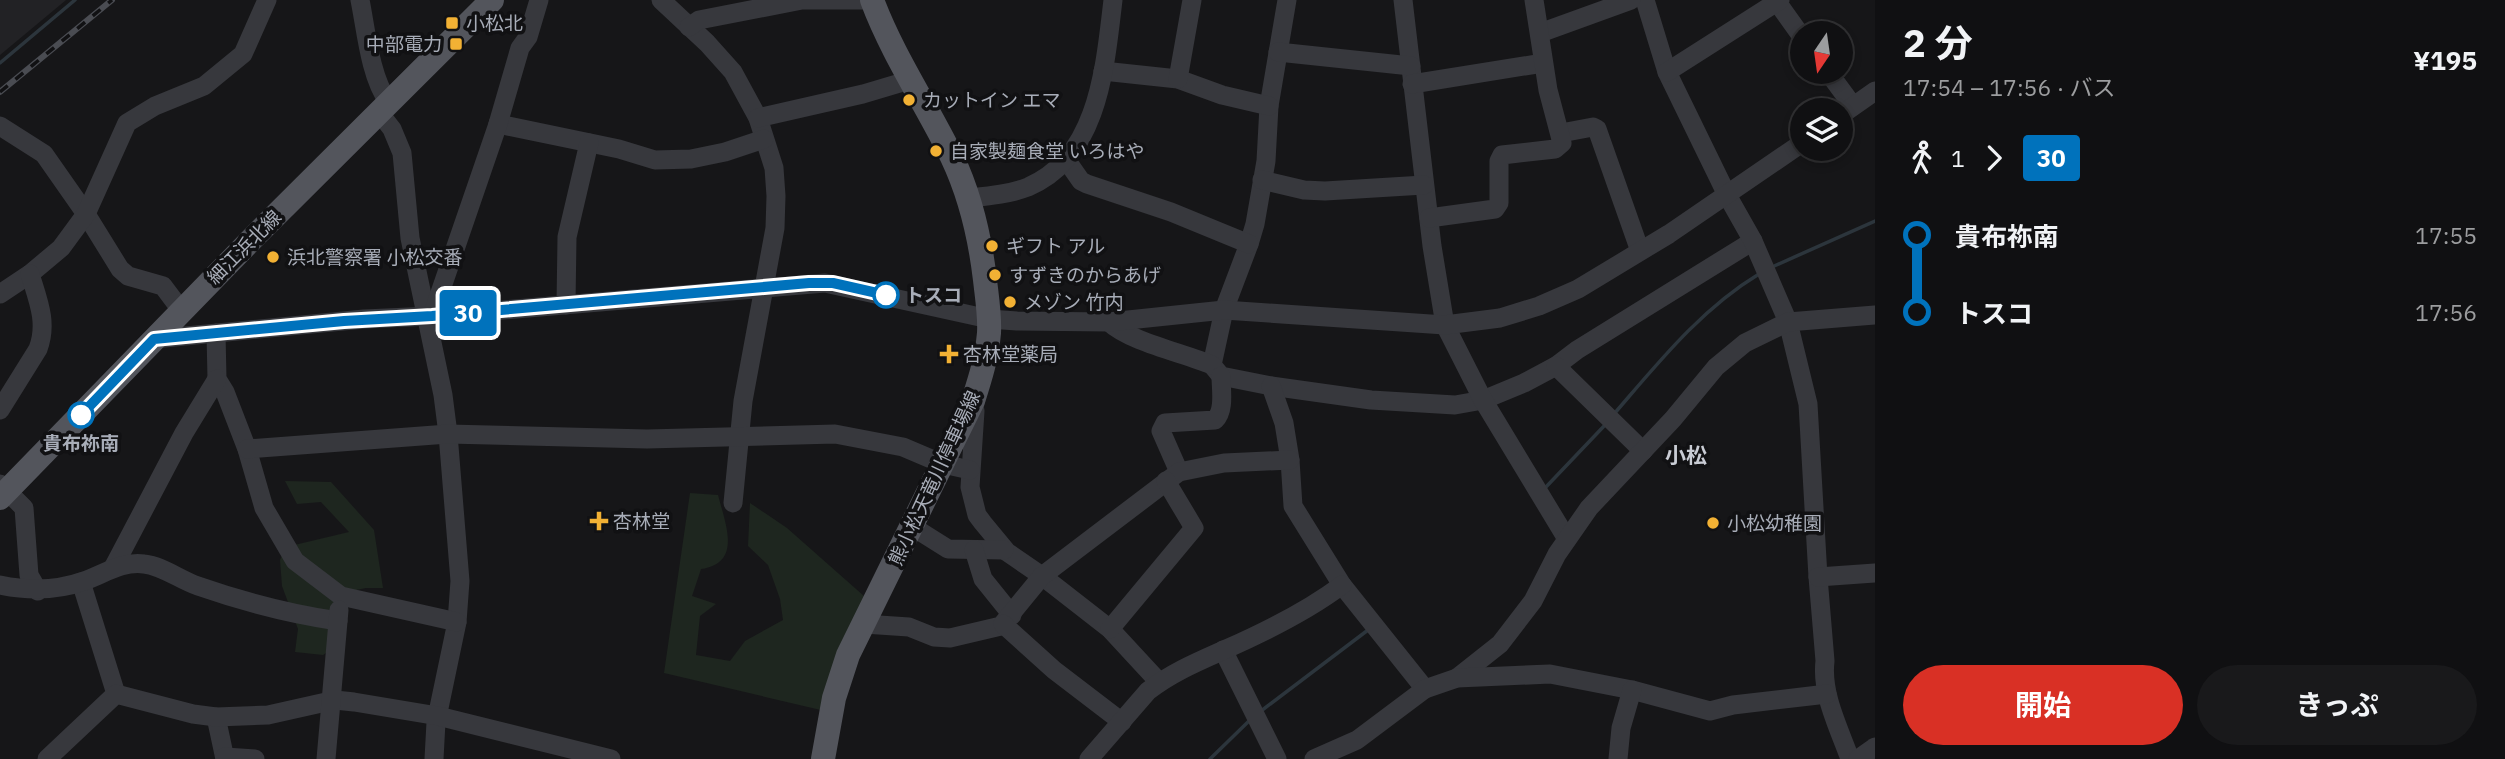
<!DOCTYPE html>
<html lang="ja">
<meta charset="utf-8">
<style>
:root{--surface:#101012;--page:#19191b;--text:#f1f3f6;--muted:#9c9d9f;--line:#303032;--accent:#d93025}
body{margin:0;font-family:"IBM Plex Sans","Noto Sans JP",sans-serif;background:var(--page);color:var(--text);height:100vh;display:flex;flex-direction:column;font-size:26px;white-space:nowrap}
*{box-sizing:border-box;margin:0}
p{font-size:23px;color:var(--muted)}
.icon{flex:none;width:38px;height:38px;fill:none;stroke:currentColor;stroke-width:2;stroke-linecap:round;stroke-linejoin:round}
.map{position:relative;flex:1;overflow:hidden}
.panel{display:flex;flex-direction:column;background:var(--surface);width:630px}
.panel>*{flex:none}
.badge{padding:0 14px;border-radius:5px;font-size:24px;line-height:46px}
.needle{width:46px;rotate:193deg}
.tools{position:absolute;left:1790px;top:21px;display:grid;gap:14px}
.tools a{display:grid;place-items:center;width:63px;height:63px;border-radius:50%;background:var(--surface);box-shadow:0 4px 10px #0003,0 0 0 2px var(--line);font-size:35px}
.map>.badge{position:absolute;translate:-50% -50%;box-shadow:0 0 0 4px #fff}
.legs{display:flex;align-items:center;gap:10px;height:77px;padding:0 28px;font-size:23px}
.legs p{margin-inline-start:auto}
.overview{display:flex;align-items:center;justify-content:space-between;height:119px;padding:0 28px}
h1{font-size:38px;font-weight:700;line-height:52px}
.button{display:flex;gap:14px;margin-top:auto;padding:14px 28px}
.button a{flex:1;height:80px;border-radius:42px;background:var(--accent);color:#fff;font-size:28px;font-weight:700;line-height:80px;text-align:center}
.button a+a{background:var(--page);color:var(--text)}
ul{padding:0 28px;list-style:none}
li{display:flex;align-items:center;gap:24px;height:77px;font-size:26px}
li i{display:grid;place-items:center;width:10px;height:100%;margin:0 9px;background:currentColor}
li i::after{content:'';width:18px;height:18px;margin:-9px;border:5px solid;border-radius:50%;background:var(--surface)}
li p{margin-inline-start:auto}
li:first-child i{background:linear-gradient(#0000 50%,currentColor 0)}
li:last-child i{background:linear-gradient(currentColor 50%,#0000 0)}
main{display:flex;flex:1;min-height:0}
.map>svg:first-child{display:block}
.built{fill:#222225}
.green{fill:#1e261f}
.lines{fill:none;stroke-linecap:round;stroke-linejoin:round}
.stream{stroke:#2c353c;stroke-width:3.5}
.minor{stroke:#37383d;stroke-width:19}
.major{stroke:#53555c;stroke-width:24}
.rail-casing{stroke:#4a4c52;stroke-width:6}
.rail{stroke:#111113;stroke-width:3.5;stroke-dasharray:10;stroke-linecap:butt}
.line-1-casing{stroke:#fff;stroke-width:16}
.line-1{stroke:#0072bc;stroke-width:10}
.poi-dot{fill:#f2b134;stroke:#111113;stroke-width:2.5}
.stop-1-dot{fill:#fff;stroke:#0072bc;stroke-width:3.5}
.labels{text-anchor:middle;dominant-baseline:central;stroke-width:7;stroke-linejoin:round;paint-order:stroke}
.poi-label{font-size:19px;fill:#a8adb8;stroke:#111113;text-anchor:start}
.street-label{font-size:19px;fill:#a8adb8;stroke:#111113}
.stop-label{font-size:19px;font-weight:bold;fill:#a8adb8;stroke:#111113;text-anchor:start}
.neighbourhood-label{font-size:21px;font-weight:bold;fill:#c9ccd4;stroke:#111113}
</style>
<main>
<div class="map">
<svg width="1875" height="759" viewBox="0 0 1875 759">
<rect width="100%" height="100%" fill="#161618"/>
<path class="built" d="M 0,0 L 66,0 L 0,55 Z"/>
<g class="green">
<path d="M 285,481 L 331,482 L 374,530 L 383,588 L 366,588 L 337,594 L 333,648 L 323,655 L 295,652 L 298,629 L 282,586 L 280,560 L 286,547 L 349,532 L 321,502 L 297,504 Z"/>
<path d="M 690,493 L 718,495 C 725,523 743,563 701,569 L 692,596 L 716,604 L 700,616 L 696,655 L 730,661 L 745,641 L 783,620 L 780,599 L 768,565 L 748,546 L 750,503 L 787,528 L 864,596 L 825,711 L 664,673 Z"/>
</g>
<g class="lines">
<g class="stream">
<path d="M 0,63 L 75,0"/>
<path d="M 1772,267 L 1875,221"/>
<path d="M 1614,414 C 1658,363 1701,309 1759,274"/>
<path d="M 1545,488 L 1605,425"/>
<path d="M 1261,711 L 1368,630"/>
<path d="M 1210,759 L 1251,719"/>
</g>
<g class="minor">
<path d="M 360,0 C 366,29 370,77 388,101"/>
<path d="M 661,0 L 707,43 L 733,72 L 758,118 L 774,168 L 776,196 L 775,228 L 743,401 L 733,503"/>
<path d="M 1287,0 L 1269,106 L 1266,161 L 1255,224 L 1249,244 L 1224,310 L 1212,365 L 1221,376 L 1271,386 L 1371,400 L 1455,405 L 1483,400 L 1524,383 L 1556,366 L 1577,350 L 1753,241"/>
<path d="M 1403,0 L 1432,246 L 1445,325 L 1483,400 L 1567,539"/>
<path d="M 1645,0 L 1667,72 L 1727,195 L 1753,241 L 1788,322 L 1808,404 L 1818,577 L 1825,661 C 1821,694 1839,728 1850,759"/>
<path d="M 1777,2 L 1802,37"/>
<path d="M 689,27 L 699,20 L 802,0 L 872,0"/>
<path d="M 1540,33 L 1631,0"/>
<path d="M 1278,52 L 1411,66"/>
<path d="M 1103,71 L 1178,79 L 1222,95 L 1269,106"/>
<path d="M 1667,72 L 1780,0"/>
<path d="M 1828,72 L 1853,106"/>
<path d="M 1178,79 L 1192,0"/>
<path d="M 1412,84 L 1543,63"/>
<path d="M 378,111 L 392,129 L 402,153 L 410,238 L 443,395 L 448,434 L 460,581 L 457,622 L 436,722 L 434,759"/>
<path d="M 1841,115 L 1875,91"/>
<path d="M 758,118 L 863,94 L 910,80"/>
<path d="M 498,124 L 619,149 L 655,160 L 691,159 L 725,152 L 764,139"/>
<path d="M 0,126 L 44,154 L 86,214 L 120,269 L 128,276 L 163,286 L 181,310"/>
<path d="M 1561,133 L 1593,127 L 1597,129 L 1640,251"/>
<path d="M 1067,161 L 1081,181 L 1087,184 L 1171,212 L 1249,244"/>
<path d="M 1262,180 L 1304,190 L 1325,191 L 1424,185"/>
<path d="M 970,198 C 989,196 1010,194 1028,187 C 1099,157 1105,66 1113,0"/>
<path d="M 1429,218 L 1495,209 L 1499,203 L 1499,161 L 1502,155 L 1555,149 L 1562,143 L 1548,90 L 1534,0"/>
<path d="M 0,294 L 30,274 L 61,248 L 86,214 L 127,123 L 155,106 L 204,86 L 243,54 L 267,0"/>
<path d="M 566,305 L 567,237 L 589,143"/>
<path d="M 432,316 L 498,124 L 520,48 L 528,37 L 539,0"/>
<path d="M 1109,322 C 1130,342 1184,353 1212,365"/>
<path d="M 216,333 L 217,379 L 225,392 L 247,449 L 264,508 L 295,561 L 341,596 L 457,622"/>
<path d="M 154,339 L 364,319 L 432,316 L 825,283 L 989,319 L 1017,321 L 1109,322 L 1224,310 L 1445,325 L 1500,318 L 1539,306 L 1578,289 L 1669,234 L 1802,143"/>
<path d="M 1556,366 L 1643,451"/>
<path d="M 1271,386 L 1284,423 L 1290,460 L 1293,506 L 1342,585 L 1425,689"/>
<path d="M 973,402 L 975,411 L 970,487 L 977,515 L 983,523 L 1007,552 L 1042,576 L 1110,629 L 1159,682"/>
<path d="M 0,410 L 38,349 C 48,323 38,300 30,274"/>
<path d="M 247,449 L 448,434 L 647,439 L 835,434 L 903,447 L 943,464 L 970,470"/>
<path d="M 1179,472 L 1161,431 L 1165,423 L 1215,420 C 1225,410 1221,390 1221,376"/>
<path d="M 0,484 L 24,508 L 29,575 L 38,591"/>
<path d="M 913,527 L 948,549 L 1004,550"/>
<path d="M 974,550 L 983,579 L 1012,615"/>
<path d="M 113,568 L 184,433 L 217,379"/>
<path d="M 1818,577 L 1875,573"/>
<path d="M 81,582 L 116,694"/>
<path d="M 0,585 C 29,591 56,591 84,581 C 104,574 122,561 144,564 C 163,566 180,580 198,586 C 244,602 290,614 338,621"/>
<path d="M 864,624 L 909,627 L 934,637 L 950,638 L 1001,626 L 1042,576 L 1179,472 L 1224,463 L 1290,460"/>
<path d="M 1003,624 L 1054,670 L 1122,722"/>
<path d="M 1110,629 L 1194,528 L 1166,481"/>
<path d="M 1223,650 L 1277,759"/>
<path d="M 1457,678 L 1500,644 L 1533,601 L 1557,554 L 1589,508 L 1673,419 L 1716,367 L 1745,343 L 1788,322 L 1875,315"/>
<path d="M 216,717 L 225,759"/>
<path d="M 225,757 L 255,759"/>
<path d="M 47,759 L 116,694 L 193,714 L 216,717 L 268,715 L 335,700 L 354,702 L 438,716 L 611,759"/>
<path d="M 326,759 L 339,610"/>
<path d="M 1089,759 L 1148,691 C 1171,673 1197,662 1224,650 C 1265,632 1306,612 1342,585"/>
<path d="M 1314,759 L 1357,740 L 1425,689 L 1457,678 L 1550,674 L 1632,690 L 1710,711 L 1733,705 L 1827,694"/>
<path d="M 1618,759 L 1621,728 L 1632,690"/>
<path d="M 1858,759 L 1875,747"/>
</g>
<g class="major">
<path d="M 0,498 L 250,241 L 492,0"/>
<path d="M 823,759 L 834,698 L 848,655 L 973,401 C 980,379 987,357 989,333 C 990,316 987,298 985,280 C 980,237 971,197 952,157 C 926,104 893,56 872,0"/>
</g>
<defs>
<path id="rail" d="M 0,92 L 112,0"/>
</defs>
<use href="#rail" class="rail-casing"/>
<use href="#rail" class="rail"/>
</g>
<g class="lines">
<defs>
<path id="line-1" d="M 81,415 L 154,339 L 344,321 L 432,316 L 809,283 L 833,283 L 886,295"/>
</defs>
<use href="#line-1" class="line-1-casing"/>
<use href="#line-1" class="line-1"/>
</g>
<g class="poi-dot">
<rect x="445" y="16" width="14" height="14" rx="3.5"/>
<rect x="449" y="37" width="14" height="14" rx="3.5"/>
<circle cx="909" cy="100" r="7"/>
<circle cx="936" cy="151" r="7"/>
<circle cx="992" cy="246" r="7"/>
<circle cx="273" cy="257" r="7"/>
<circle cx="995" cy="275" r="7"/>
<circle cx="1010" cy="302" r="7"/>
<path d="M945.5 343.5h7v7h7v7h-7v7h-7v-7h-7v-7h7z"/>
<path d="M595.5 510.5h7v7h7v7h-7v7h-7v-7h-7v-7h7z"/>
<circle cx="1713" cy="523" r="7"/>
</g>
<g class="stop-1-dot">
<circle cx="886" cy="295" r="12"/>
<circle cx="81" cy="415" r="12"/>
</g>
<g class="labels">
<g class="poi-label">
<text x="466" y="23">小松北</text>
<text x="442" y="44" text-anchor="end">中部電力</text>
<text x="923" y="100">カットイン エマ</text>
<text x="950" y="151">自家製麺食堂 いろはや</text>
<text x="1006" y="246">ギフト アル</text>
<text x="287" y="257">浜北警察署 小松交番</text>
<text x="1009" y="275">すずきのからあげ</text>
<text x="1024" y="302">メゾン 竹内</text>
<text x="963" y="354">杏林堂薬局</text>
<text x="613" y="521">杏林堂</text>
<text x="1727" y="523">小松幼稚園</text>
</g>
<g class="street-label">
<text transform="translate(244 247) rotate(-45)">細江浜北線</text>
<text transform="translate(934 478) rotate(-65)">熊小松天竜川停車場線</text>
</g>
<g class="stop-label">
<text x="905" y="295">トスコ</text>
<text x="81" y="443" text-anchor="middle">貴布祢南</text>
</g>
<g class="neighbourhood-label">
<text x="1686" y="455">小松</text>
</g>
</g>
</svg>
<div class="tools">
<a><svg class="needle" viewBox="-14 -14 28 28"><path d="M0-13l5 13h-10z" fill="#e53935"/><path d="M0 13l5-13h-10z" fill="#9c9d9f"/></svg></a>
<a><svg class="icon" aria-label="layers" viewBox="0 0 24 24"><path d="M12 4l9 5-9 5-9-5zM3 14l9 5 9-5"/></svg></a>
</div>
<b class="badge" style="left:468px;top:313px;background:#0072bc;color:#fff">30</b>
</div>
<section class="panel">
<div class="overview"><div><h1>2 分</h1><p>17:54 – 17:56 · バス</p></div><b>¥195</b></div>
<div class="legs"><svg class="icon" aria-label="walk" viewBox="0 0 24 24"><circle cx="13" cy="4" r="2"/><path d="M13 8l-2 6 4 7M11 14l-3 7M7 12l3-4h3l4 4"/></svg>1<svg class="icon" aria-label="forward" viewBox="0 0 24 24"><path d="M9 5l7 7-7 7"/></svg><b class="badge" style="background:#0072bc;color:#fff">30</b></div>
<ul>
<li><i style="color:#0072bc"></i><b>貴布祢南</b><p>17:55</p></li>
<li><i style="color:#0072bc"></i><b>トスコ</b><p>17:56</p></li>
</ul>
<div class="button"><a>開始</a><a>きっぷ</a></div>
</section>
</main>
